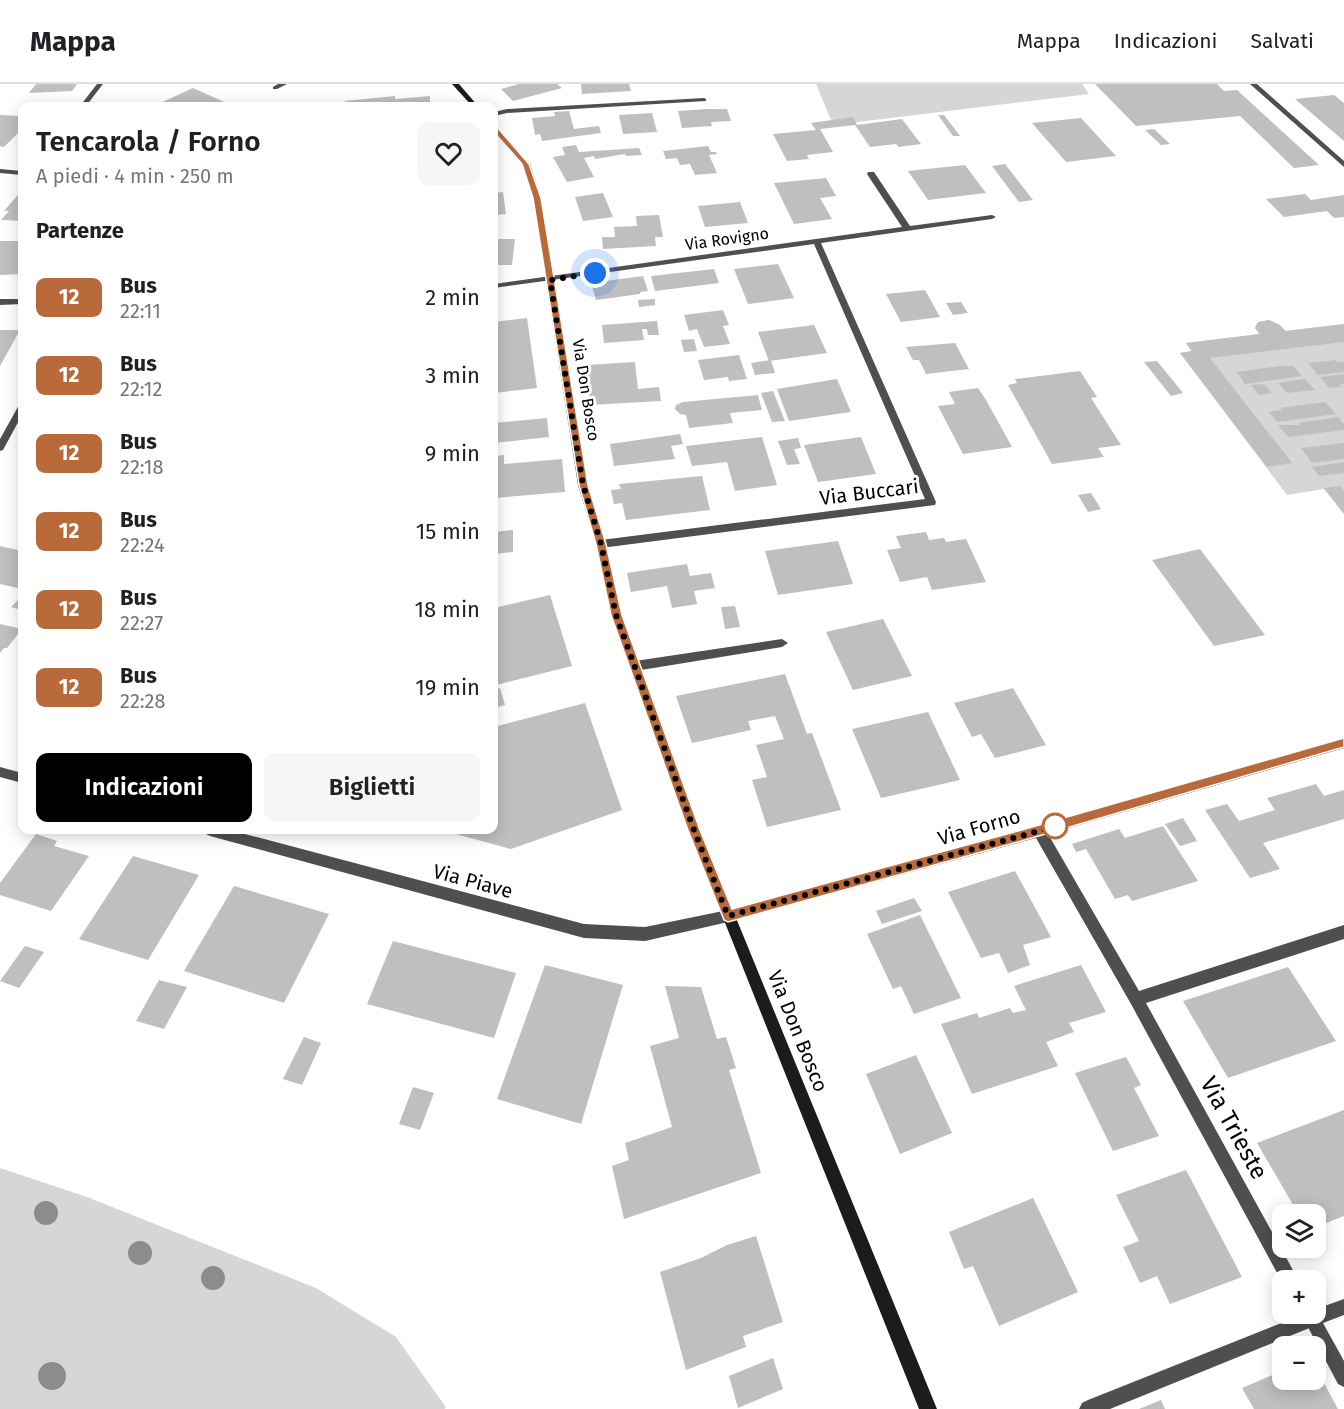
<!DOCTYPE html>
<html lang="it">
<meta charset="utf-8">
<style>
:root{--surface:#fff;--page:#f6f6f6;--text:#202124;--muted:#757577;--line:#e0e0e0;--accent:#000}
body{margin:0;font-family:"Fira Sans",sans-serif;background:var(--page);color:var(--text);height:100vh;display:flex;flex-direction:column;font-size:22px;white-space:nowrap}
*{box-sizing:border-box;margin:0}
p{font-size:20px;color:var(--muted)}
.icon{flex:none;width:33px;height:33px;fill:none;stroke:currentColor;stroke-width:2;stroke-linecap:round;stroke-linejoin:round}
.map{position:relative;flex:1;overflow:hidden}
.details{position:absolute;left:18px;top:18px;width:480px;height:732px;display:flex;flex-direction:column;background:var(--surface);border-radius:12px;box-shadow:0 3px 15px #0003}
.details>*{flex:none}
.badge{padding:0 12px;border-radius:9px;font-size:21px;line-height:39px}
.controls{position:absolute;left:1272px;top:1120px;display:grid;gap:12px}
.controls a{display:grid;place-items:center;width:54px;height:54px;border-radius:12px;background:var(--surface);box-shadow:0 3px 15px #0003;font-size:30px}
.you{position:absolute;width:30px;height:30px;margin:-15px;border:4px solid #fff;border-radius:50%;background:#1a73e8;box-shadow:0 0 0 9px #1a73e833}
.map>.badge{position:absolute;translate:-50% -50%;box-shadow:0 0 0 3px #fff}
h2{padding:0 18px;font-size:22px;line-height:54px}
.round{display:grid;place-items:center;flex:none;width:63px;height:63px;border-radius:12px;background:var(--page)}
.head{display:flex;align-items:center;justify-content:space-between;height:102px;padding:0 18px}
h1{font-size:28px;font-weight:600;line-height:45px}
.button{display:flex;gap:12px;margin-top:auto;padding:12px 18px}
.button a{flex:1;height:69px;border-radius:12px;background:var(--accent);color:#fff;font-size:24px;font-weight:600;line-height:69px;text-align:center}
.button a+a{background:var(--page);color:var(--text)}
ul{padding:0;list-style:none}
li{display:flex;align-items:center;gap:18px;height:78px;padding:0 18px}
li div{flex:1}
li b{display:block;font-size:22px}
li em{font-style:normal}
li .badge{min-width:66px;font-weight:700;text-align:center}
header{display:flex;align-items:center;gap:36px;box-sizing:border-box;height:84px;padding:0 30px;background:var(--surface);border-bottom:2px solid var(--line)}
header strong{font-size:28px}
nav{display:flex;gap:33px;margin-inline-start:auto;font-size:21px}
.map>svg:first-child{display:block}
.green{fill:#d6d6d6}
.building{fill:#bfbfbf}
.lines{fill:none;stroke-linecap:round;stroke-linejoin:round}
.lane{fill:#4f4f4f;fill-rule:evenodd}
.street{fill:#4f4f4f;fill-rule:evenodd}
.secondary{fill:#1c1c1c;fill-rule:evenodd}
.tree{fill:#8c8c8c}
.line{fill:#b86a3a;stroke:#fff;stroke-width:1.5}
.walk{stroke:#000;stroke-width:6;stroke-dasharray:0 10.8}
.stop-dot{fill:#fff;stroke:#b86a3a;stroke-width:3}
.labels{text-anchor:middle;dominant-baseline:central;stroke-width:6;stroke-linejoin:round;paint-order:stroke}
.far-street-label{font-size:16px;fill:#000;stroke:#fff}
.street-label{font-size:20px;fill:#000;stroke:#fff}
.near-street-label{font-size:24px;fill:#000;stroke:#fff}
</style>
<header>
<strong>Mappa</strong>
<nav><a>Mappa</a><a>Indicazioni</a><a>Salvati</a></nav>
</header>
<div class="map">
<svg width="1344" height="1325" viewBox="0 0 1344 1325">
<rect width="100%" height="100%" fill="#fff"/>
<g class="green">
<path d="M 816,0 L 1082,0 L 1089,10 L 833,41 Z"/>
<path d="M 1269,236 L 1280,241 L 1286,247 L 1344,240 L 1344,430 L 1324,405 L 1287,411 L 1180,269 L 1191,267 L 1186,259 L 1259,250 L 1255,244 L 1258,238 Z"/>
<path d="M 0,1084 L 87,1113 L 316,1204 L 396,1253 L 445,1322 L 445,1325 L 0,1325 Z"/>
</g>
<g class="building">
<path d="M 36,0 L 77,0 L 72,7 L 29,9 Z"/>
<path d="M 519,0 L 557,0 L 562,4 L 513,17 L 501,5 Z"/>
<path d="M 581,0 L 629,0 L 631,7 L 582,10 Z"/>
<path d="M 1095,0 L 1217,0 L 1224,7 L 1237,6 L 1319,81 L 1294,84 L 1240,32 L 1136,42 Z"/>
<path d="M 193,4 L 233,22 L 154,22 Z"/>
<path d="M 1334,11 L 1344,19 L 1344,57 L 1295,15 Z"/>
<path d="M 395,12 L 395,15 L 430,12 L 430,22 L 345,22 L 345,17 Z"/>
<path d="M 707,25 L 727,25 L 731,37 L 711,38 L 712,42 L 682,44 L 678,27 Z"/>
<path d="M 569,27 L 574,45 L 599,42 L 601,49 L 542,57 L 540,50 L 535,51 L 532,34 L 555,32 L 554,28 Z"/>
<path d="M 652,29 L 657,48 L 623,50 L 619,31 Z"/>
<path d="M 0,31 L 22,32 L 22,45 L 4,63 L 0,62 Z"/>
<path d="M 938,31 L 944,31 L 960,52 L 953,52 Z"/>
<path d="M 853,33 L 857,41 L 902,35 L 921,60 L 899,63 L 896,60 L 870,63 L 855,41 L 820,45 L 833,68 L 807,71 L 809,75 L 787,77 L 773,50 L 816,46 L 811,39 Z"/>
<path d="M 1081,34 L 1116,72 L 1066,78 L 1032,39 Z"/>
<path d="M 1154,45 L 1170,60 L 1161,61 L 1145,46 Z"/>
<path d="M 576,61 L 579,68 L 639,64 L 642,71 L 626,72 L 625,70 L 595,75 L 594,72 L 584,74 L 594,93 L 567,98 L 553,73 L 565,71 L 562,63 Z"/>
<path d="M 708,62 L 711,68 L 716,68 L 717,70 L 709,71 L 717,89 L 695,91 L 690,80 L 680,81 L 677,74 L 666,75 L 663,67 Z"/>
<path d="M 1005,80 L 1033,116 L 1019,118 L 992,82 Z"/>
<path d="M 965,81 L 986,109 L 928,116 L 908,87 Z"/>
<path d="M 826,94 L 836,112 L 820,114 L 832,135 L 794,140 L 774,99 Z"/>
<path d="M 22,106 L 22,137 L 1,136 L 9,127 L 4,127 Z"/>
<path d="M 503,108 L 506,130 L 494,131 L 494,109 Z"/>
<path d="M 603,109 L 613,133 L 583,137 L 575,113 Z"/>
<path d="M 1305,110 L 1311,116 L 1344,111 L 1344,133 L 1334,134 L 1327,127 L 1284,133 L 1266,115 Z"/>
<path d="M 740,118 L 748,139 L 705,143 L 698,122 Z"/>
<path d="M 659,131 L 663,153 L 655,153 L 656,162 L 603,165 L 602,153 L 615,153 L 614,143 L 637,142 L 636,132 Z"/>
<path d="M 494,155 L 515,155 L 512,181 L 494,181 Z"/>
<path d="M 0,157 L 22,157 L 22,190 L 0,191 Z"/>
<path d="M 778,180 L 794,214 L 748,220 L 734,185 Z"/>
<path d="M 714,185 L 719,199 L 655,207 L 651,192 Z"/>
<path d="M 643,192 L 648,207 L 640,208 L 640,210 L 596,216 L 591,199 Z"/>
<path d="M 925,206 L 940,233 L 901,238 L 886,210 Z"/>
<path d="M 655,215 L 655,221 L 639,223 L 638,216 Z"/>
<path d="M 961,218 L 968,229 L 953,231 L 946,219 Z"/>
<path d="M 723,226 L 729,241 L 723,242 L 730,260 L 704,263 L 697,245 L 689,247 L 684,231 Z"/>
<path d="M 527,234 L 537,304 L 494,309 L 494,279 L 498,278 L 494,238 Z"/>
<path d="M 1269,236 L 1280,241 L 1285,247 L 1344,240 L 1344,258 L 1210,274 L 1292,379 L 1267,383 L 1180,269 L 1192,267 L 1186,259 L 1260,250 L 1255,244 L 1258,238 Z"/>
<path d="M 657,237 L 659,251 L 648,251 L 647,245 L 642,245 L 644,256 L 604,259 L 602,241 Z"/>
<path d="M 814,241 L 827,269 L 769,277 L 758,248 Z"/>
<path d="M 0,246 L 20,246 L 0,282 Z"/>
<path d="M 694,255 L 697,267 L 684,268 L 681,256 Z"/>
<path d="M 955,259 L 969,285 L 926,290 L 919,276 L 913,276 L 906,263 Z"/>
<path d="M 739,271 L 747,295 L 729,297 L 728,293 L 704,296 L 698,276 Z"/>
<path d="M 771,276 L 775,289 L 755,291 L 751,279 Z"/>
<path d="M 1336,276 L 1337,278 L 1344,278 L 1344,288 L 1318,291 L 1308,279 Z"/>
<path d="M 1157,277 L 1183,309 L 1171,312 L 1144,278 Z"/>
<path d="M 635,278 L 638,305 L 659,303 L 661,317 L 590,321 L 587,281 Z"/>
<path d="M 1280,282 L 1293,282 L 1302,292 L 1245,300 L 1237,288 Z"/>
<path d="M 1080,287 L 1097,313 L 1091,314 L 1121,361 L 1098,364 L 1104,373 L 1052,380 L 1008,301 L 1017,299 L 1015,295 Z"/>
<path d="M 1344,290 L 1344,300 L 1340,300 L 1341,303 L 1329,304 L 1320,293 Z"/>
<path d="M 837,295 L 851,328 L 789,337 L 777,305 Z"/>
<path d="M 1305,295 L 1315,306 L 1287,309 L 1278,299 Z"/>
<path d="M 1264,300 L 1272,309 L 1259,311 L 1251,301 Z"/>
<path d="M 978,304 L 986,316 L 1012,363 L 963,370 L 938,322 L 955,320 L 949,308 Z"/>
<path d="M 773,307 L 785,337 L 772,338 L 761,309 Z"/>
<path d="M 758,311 L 762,326 L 730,329 L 733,339 L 689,344 L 686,331 L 680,330 L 675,325 L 676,321 L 683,318 Z"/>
<path d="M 1325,318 L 1336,330 L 1277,338 L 1269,328 L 1282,326 L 1280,324 Z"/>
<path d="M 1338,333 L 1344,340 L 1344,346 L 1288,353 L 1278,341 L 1300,341 L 1298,339 Z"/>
<path d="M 547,334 L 549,353 L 494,359 L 494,339 Z"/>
<path d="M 680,350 L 683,360 L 671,362 L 675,375 L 614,382 L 610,360 Z"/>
<path d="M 762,353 L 777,401 L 735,407 L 727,378 L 692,382 L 686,362 Z"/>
<path d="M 861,353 L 876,390 L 818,398 L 804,361 Z"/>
<path d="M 798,354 L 801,364 L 794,365 L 800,380 L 787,381 L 778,357 Z"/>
<path d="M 1344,359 L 1344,375 L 1312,379 L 1301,364 Z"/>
<path d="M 504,371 L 504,380 L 562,375 L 565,408 L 494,414 L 494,372 Z"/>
<path d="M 1344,378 L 1344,389 L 1319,392 L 1312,383 Z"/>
<path d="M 702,392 L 710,426 L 626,436 L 622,419 L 614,420 L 611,406 L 621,405 L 619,400 Z"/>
<path d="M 1340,402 L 1344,407 L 1344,430 L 1324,404 Z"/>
<path d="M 1091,409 L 1101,425 L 1088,428 L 1078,411 Z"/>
<path d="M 513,446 L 513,468 L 494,470 L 494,448 Z"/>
<path d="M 926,448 L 929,456 L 944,454 L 946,458 L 966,455 L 986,498 L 932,506 L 927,493 L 900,498 L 887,466 L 901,464 L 896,452 Z"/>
<path d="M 838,457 L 853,500 L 778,511 L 765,467 Z"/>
<path d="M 0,462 L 22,467 L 22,505 L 0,500 Z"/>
<path d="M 1200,465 L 1265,551 L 1214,562 L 1152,476 Z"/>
<path d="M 687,480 L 690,492 L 711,489 L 715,504 L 694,507 L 697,520 L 672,524 L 667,502 L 631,508 L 627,489 Z"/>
<path d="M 550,511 L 572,582 L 496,601 L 494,590 L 494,524 Z"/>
<path d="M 20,514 L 22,515 L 22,526 L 11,523 Z"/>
<path d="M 735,522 L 740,543 L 725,545 L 721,523 Z"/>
<path d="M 883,535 L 912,592 L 853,606 L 826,548 Z"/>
<path d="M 0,540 L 22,545 L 7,564 L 4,564 L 0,569 Z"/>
<path d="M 785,590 L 807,650 L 812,649 L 841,726 L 767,743 L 752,696 L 767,693 L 756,661 L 784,655 L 775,632 L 748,637 L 751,646 L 692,659 L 676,612 Z"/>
<path d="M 500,604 L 505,621 L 494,624 L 494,606 Z"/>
<path d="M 1013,604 L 1046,661 L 995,674 L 981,650 L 972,653 L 954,619 Z"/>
<path d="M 585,619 L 622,726 L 511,765 L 441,746 L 494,746 L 494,643 Z"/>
<path d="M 928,628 L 960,696 L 881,714 L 852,645 Z"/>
<path d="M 1316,700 L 1324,712 L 1344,706 L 1344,735 L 1263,759 L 1280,785 L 1250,794 L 1205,726 L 1227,720 L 1239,737 L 1275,726 L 1267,714 Z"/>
<path d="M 1183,734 L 1197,757 L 1180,762 L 1165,740 Z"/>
<path d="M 1163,742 L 1198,797 L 1132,817 L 1128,811 L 1115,815 L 1086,765 L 1076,768 L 1072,760 L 1119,745 L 1125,754 Z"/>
<path d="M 36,750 L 57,757 L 54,762 L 89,772 L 51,827 L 0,811 L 0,799 Z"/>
<path d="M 133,772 L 199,791 L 148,876 L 79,855 Z"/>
<path d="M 1015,787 L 1051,853 L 1023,861 L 1030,881 L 1008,889 L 999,869 L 981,874 L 948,808 Z"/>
<path d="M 234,802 L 329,830 L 284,919 L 184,887 Z"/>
<path d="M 914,814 L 922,827 L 882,840 L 876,827 Z"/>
<path d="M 920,831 L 961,914 L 914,930 L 901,902 L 893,905 L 867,850 Z"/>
<path d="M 393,857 L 516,889 L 494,954 L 367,920 Z"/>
<path d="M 25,862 L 44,868 L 19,904 L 0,897 Z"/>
<path d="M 545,881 L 623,901 L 581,1040 L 497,1015 Z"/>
<path d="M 1081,881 L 1106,928 L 1069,939 L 1074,948 L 1046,958 L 1058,982 L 972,1010 L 941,940 L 977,929 L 979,934 L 1010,924 L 1013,929 L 1026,926 L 1014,902 Z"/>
<path d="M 1288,883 L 1336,957 L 1228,994 L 1183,917 Z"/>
<path d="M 159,896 L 187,903 L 164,945 L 136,937 Z"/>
<path d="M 665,902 L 701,903 L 717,955 L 726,953 L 736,984 L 729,986 L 761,1089 L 624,1135 L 612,1082 L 629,1076 L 625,1059 L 672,1043 L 650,962 L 679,954 Z"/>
<path d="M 304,953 L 321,959 L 302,1001 L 283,995 Z"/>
<path d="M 916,971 L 952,1049 L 900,1070 L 866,990 Z"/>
<path d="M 1126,973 L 1141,1001 L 1134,1004 L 1159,1052 L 1113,1067 L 1075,989 Z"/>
<path d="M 413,1003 L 434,1009 L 420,1046 L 399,1040 Z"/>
<path d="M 1344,1026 L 1344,1132 L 1316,1143 L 1316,1131 L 1299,1131 L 1257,1059 Z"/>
<path d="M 1186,1086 L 1242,1193 L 1170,1220 L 1157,1192 L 1140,1199 L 1123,1163 L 1139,1157 L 1116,1111 Z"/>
<path d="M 1033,1114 L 1078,1208 L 999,1242 L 973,1182 L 964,1185 L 949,1148 Z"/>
<path d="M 756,1152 L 783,1238 L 743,1252 L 746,1263 L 686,1286 L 660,1188 L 701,1174 L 727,1161 Z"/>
<path d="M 773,1274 L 783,1305 L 738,1324 L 729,1292 Z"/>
<path d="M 1316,1284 L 1338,1325 L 1254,1325 L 1242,1304 L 1282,1287 L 1282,1296 L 1316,1296 Z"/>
<path d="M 1161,1316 L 1165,1325 L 1139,1325 Z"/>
</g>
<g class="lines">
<g class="lane">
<path d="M 704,14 L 706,15 L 706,17 L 507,29 L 494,32 L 494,28 L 507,25 Z"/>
<path d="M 1316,1228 L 1320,1235 L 1318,1241 L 1312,1243 L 1110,1325 L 1079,1325 L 1082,1319 L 1088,1316 L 1304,1230 L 1316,1230 Z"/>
</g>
<g class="street">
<path d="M 97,0 L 103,0 L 86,22 L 80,22 Z"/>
<path d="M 278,0 L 287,0 L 277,5 L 273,5 L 273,3 Z"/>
<path d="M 1250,0 L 1257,0 L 1344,77 L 1344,83 Z"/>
<path d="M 0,85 L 22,87 L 22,91 L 0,89 Z"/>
<path d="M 868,88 L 874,88 L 910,142 L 992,131 L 996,133 L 992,135 L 821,159 L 936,418 L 935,421 L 601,464 L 597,463 L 596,460 L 601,456 L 925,415 L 814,160 L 494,204 L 494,200 L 902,143 L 867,90 Z"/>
<path d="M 0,215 L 22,215 L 22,220 L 0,221 Z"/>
<path d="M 22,320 L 22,331 L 3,366 L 0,367 L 0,355 L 19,321 Z"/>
<path d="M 782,555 L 788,559 L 782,563 L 635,587 L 629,582 L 635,577 Z"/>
<path d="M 1344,654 L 1344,664 L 1048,750 L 1139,907 L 1344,841 L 1344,855 L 1146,919 L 1299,1197 L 1282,1198 L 1131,920 L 1036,754 L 728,838 L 645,857 L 584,854 L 210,752 L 206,750 L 204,746 L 230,746 L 584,840 L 645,843 L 728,826 L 1039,741 Z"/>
<path d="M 0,683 L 22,689 L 22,699 L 0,693 Z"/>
<path d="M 1344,1215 L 1344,1231 L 1323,1239 L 1344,1277 L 1344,1303 L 1338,1300 L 1301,1230 L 1316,1230 L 1316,1225 Z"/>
</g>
<g class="secondary">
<path d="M 452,0 L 459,0 L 478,22 L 472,22 Z"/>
<path d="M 494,42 L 530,80 L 541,114 L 588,401 L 606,460 L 622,531 L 700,746 L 937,1325 L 919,1325 L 688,746 L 612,531 L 596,460 L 578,401 L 533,114 L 523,81 L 494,48 Z"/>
</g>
</g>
<g class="tree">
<circle cx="46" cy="1129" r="12"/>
<circle cx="140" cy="1169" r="12"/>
<circle cx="213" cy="1194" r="12"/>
<circle cx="52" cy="1292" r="14"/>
</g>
<path class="line" d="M 491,42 L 496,42 L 529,80 L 541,114 L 588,401 L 606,460 L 622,531 L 700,746 L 732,825 L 1018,747 L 1344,654 L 1344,663 L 1018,758 L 728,838 L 724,836 L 688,746 L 611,531 L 596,460 L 579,401 L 533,114 L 522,80 L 491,45 Z"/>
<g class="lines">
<path class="walk" d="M 595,189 L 550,196 L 583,401 L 601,460 L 616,531 L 694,746 L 728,832 L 1061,741 L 1055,742"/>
</g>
<circle class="stop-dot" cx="1055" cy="742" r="12"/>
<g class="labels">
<g class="far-street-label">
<text transform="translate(727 155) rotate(-8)">Via Rovigno</text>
<text transform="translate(586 306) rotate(81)">Via Don Bosco</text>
</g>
<g class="street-label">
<text transform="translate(869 408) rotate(-7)">Via Buccari</text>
<text transform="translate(979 743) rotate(-16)">Via Forno</text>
<text transform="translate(473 797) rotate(15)">Via Piave</text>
<text transform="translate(798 947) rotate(68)">Via Don Bosco</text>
</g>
<g class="near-street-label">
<text transform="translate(1234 1044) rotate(61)">Via Trieste</text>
</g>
</g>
</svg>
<div class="controls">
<a><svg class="icon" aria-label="layers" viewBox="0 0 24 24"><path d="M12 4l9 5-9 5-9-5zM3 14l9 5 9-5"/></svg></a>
<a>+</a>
<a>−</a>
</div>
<div class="you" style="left:595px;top:189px"></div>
<section class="details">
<div class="head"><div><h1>Tencarola / Forno</h1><p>A piedi · 4 min · 250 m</p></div><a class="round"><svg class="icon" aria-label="heart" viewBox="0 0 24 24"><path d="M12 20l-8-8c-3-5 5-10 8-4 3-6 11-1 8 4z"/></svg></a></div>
<h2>Partenze</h2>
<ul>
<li><span class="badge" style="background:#b86a3a;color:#fff">12</span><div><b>Bus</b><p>22:11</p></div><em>2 min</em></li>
<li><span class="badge" style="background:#b86a3a;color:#fff">12</span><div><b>Bus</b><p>22:12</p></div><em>3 min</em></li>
<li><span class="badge" style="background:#b86a3a;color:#fff">12</span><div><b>Bus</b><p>22:18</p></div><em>9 min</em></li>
<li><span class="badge" style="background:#b86a3a;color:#fff">12</span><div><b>Bus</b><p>22:24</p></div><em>15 min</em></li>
<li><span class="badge" style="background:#b86a3a;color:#fff">12</span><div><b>Bus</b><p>22:27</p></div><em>18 min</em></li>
<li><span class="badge" style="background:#b86a3a;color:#fff">12</span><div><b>Bus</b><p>22:28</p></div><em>19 min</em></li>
</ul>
<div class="button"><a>Indicazioni</a><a>Biglietti</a></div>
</section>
</div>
